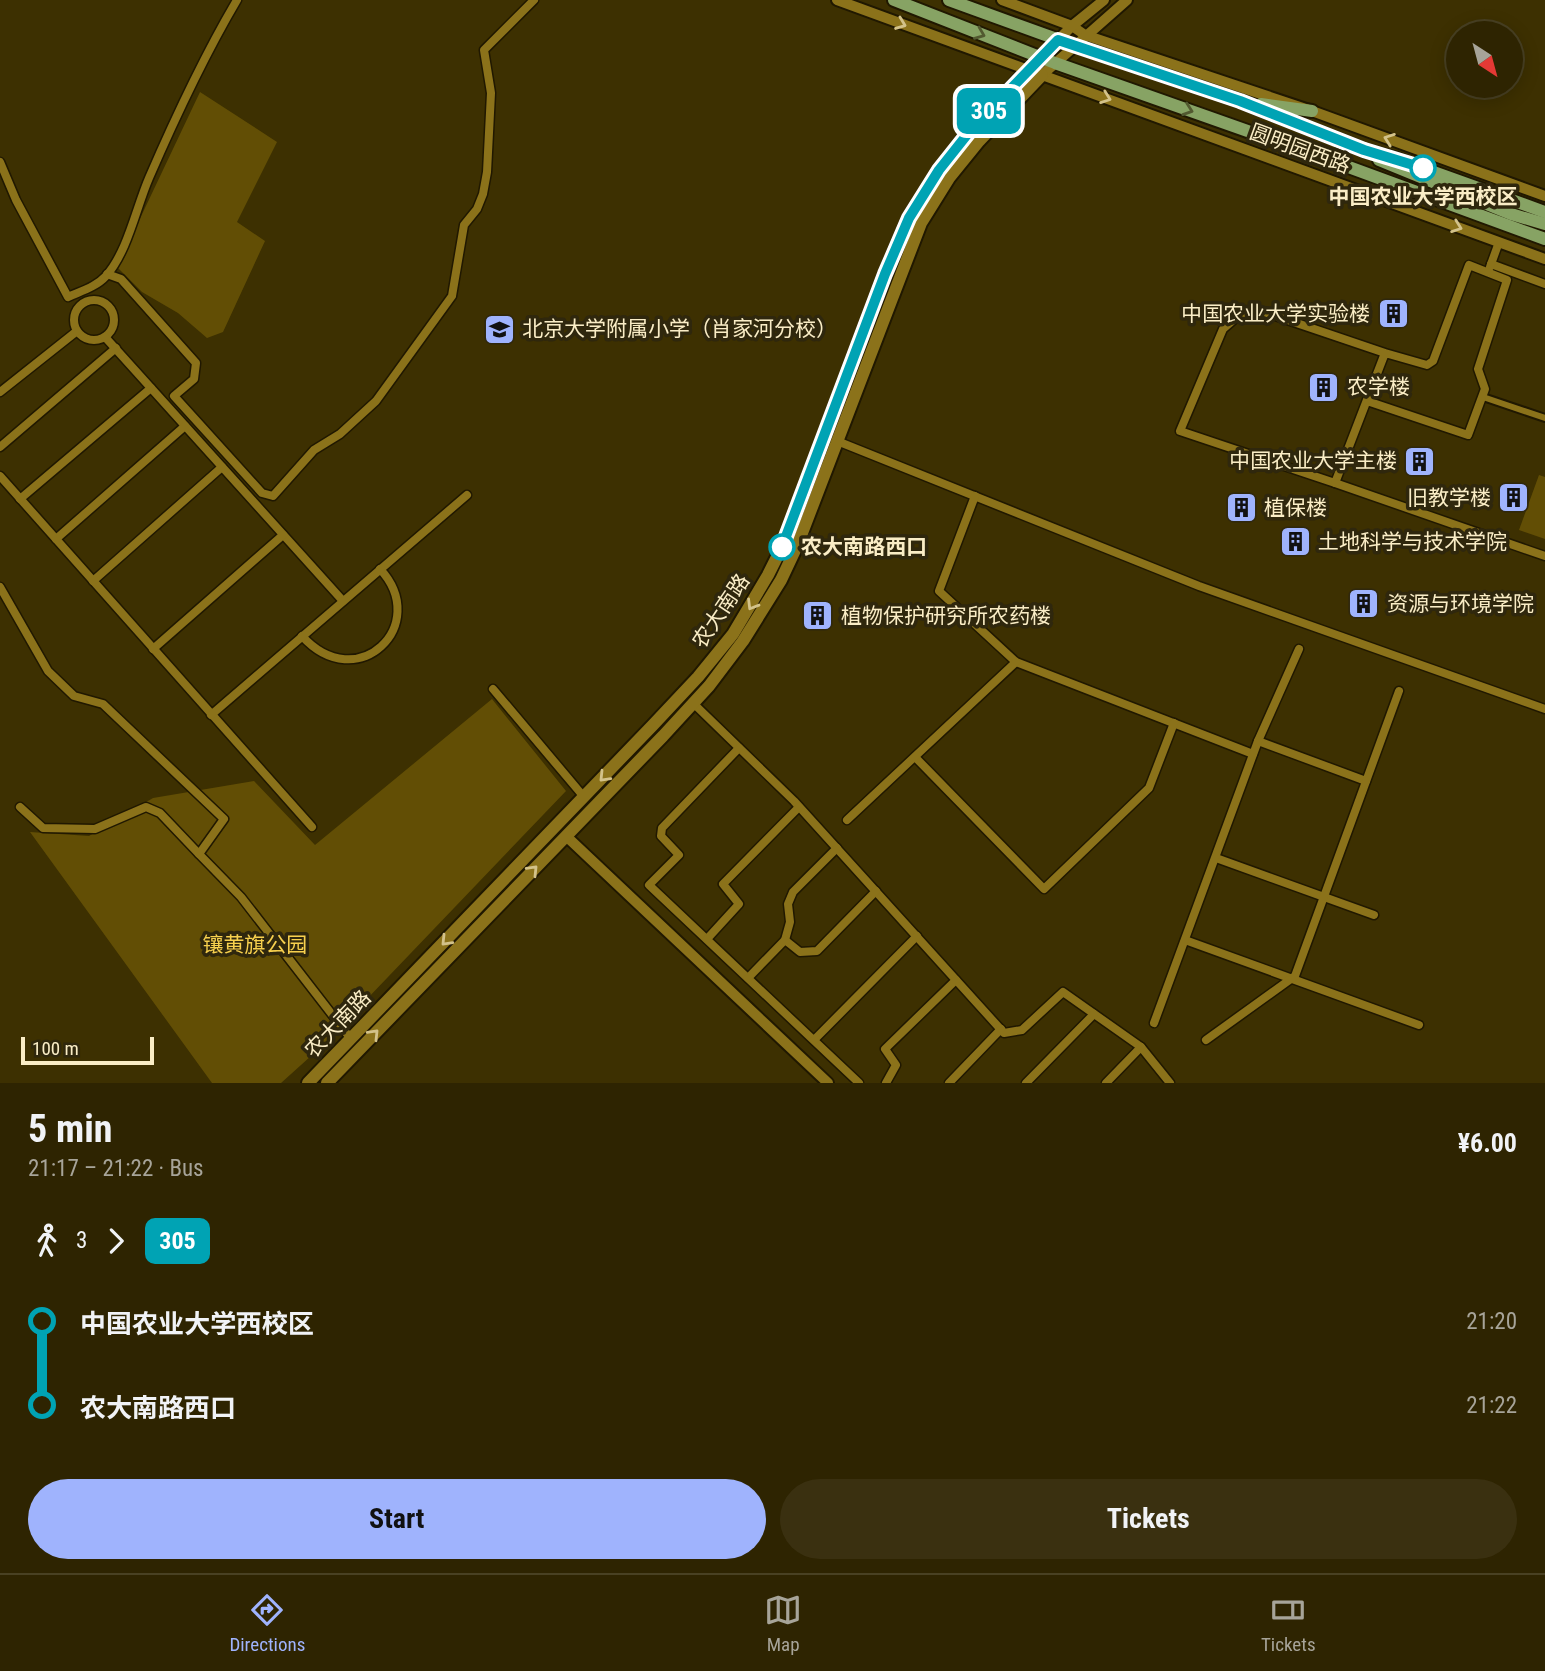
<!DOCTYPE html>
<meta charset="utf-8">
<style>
:root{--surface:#2e2401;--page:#3a3010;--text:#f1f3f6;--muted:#a7a499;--line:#494123;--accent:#9fb3fd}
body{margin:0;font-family:"Roboto Condensed","Noto Sans SC",sans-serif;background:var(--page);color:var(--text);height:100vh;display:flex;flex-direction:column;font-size:26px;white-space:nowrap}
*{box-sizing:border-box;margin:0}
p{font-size:23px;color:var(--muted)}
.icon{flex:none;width:38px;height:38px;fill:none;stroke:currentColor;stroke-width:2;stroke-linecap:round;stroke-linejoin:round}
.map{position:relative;height:1083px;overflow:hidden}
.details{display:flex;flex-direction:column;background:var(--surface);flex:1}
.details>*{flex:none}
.badge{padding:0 14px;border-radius:10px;font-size:24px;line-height:46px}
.needle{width:46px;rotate:144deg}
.buttons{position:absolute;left:1446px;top:21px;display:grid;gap:14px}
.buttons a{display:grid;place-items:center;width:77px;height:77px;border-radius:50%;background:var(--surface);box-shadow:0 4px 18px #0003,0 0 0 2px var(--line);font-size:35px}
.scale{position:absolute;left:21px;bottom:18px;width:133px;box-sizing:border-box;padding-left:7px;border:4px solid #faedc6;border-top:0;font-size:19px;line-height:24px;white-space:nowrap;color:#faedc6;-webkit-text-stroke:5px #2f270d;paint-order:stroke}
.map>.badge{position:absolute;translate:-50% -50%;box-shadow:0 0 0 4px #fff}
.legs{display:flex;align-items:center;gap:10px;height:77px;padding:0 28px;font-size:23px}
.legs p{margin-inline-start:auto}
.summary{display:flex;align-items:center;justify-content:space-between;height:119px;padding:0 28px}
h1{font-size:38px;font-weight:700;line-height:52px}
.button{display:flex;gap:14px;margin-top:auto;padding:14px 28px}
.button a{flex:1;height:80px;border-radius:42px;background:var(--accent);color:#111;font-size:28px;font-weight:700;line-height:80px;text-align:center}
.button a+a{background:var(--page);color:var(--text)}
ul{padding:0 28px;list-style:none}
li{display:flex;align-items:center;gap:24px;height:84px;font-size:26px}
li i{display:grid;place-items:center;width:10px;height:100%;margin:0 9px;background:currentColor}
li i::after{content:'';width:18px;height:18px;margin:-9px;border:5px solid;border-radius:50%;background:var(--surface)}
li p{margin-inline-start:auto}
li:first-child i{background:linear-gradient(#0000 50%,currentColor 0)}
li:last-child i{background:linear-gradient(currentColor 50%,#0000 0)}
.tab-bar{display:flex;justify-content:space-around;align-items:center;height:98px;border-top:2px solid var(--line);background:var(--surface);font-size:19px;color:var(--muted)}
.tab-bar a{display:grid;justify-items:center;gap:4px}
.tab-bar .active{color:var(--accent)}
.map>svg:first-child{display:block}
.green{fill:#624e05}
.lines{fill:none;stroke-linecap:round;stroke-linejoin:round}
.pedestrian-casing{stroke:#201801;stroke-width:10}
.minor-casing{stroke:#201801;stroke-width:11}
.tertiary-casing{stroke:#201801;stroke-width:14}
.secondary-casing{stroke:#201801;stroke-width:16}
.primary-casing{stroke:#201801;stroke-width:16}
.pedestrian{stroke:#8b721a;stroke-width:6}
.minor{stroke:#8b721a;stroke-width:8}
.tertiary{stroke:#8b721a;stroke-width:10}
.secondary{stroke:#8b721a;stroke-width:12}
.primary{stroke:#87a364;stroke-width:12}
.oneway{stroke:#d3c28a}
.oneway2{stroke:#525930}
.line-1-casing{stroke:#fff;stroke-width:16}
.line-1{stroke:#00a3b4;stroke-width:10}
.stop-1-dot{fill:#fff;stroke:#00a3b4;stroke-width:3.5}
.labels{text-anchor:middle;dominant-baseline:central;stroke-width:7;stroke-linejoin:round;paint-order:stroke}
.street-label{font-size:21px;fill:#faedc6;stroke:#2f270d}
.stop-label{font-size:21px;font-weight:bold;fill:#faedc6;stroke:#2f270d}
.poi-label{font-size:21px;fill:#faedc6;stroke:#2f270d;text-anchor:start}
.park-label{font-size:21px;fill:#f7d04e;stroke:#2f270d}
</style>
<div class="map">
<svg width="1545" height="1083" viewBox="0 0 1545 1083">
<rect width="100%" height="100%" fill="#3d3001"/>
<g class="green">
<path d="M 200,92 L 277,142 L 237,222 L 265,241 L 223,332 L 207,338 L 178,313 L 142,292 L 117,267 Z"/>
<path d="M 1539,475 L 1545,477 L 1545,539 L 1519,530 Z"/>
<path d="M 492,699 L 566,791 L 321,1047 L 281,1083 L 212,1083 L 30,832 L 89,836 L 153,798 L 254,781 L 315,845 Z"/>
</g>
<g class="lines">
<defs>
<path id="pedestrian" d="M 1483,397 L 1545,418"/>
<g id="minor">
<path d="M 0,162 L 16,200 L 68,297 C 81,291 96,287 106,276 C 128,251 136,208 149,178 C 175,118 204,56 237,0"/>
<path d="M 1491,264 L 1545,284"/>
<path d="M 1490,267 L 1499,242"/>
<path d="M 107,274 L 121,279 L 196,363 L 194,379 L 174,396 L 262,493 L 273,496 L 314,450 L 340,434 L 376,401 L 452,296 L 464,225 L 477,209 L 483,194 L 487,172 L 491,93 L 484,50 L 534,0"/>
<circle cx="94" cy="320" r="20"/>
<path d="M 105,337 L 343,601"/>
<path d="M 0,392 L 77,331"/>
<path d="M 1367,401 L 1468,435 L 1485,389 L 1478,369 L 1507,280 L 1469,265 L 1433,361 L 1427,365 L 1385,353 L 1335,483 L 1180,431 L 1223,329 L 1238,316 L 1255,309 L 1385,353"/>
<path d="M 837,441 L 1199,586 L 1545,709"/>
<path d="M 0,447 L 116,348"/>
<path d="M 0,476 L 312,827"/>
<path d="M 1335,483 L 1545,556"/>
<path d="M 975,496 L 939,591 L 1016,662 L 1253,754"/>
<path d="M 20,499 L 151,388"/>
<path d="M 56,539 L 185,426"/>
<path d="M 93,581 L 222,467"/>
<path d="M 0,587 L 48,671 L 74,696 L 103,704 L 224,819 L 199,854 L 241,897 L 351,1039"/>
<path d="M 302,636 C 357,697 432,625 380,569"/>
<path d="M 153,649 L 283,535"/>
<path d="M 493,689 L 584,797"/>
<path d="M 693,703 L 794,801 L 1004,1033 L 1022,1030 L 1063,992 L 1141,1047 L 1170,1083"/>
<path d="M 211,715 L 467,495"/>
<path d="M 1258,741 L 1366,781"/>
<path d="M 739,748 L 662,828 L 661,836 L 679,855 L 649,885 L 859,1083"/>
<path d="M 915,757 L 1044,889 L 1149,788 L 1174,723"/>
<path d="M 20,807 L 43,828 L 95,829 L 146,807 L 160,813 L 199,854"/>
<path d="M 847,820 L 1016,662"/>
<path d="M 1216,858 L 1374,915"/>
<path d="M 707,939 L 739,904 L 723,884 L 799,807"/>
<path d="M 785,940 L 790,922 L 788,904 L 793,892 L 837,848"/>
<path d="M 1185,940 L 1419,1025"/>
<path d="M 748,978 L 785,940 L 800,952 L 817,951 L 876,891"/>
<path d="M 1154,1023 L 1258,741 L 1299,649"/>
<path d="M 814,1040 L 917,936"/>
<path d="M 1206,1040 L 1295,976 L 1399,691"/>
<path d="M 886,1083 L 896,1065 L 885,1049 L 956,980"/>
<path d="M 949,1083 L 1001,1029"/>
<path d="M 1026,1083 L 1094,1014"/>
<path d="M 1106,1083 L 1141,1047"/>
</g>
<g id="tertiary">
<path d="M 837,0 L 1545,259"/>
<path d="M 1002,0 L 1072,26 L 1085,35 L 1312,111 L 1545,196"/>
<path d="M 1027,71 L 1072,26 L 1104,0"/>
<path d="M 1042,75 L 1127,0"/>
<path d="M 566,836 L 828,1083"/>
</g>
<g id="secondary">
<path d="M 308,1083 L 653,725 L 698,677 L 733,634 L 768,575 L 783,545 L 885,274 L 909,218 L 939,170 L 970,131 L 1027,71"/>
<path d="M 327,1083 L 663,736 L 709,686 L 743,641 L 781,580 L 797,546 L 921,223 L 949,178 L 979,141 L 1042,75"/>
</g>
<g id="primary">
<path d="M 894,0 L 1055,63 L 1335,162 L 1545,239"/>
<path d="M 949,0 L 1073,45 L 1240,101 L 1364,150 L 1397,159 L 1545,212"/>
<path d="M 1261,104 L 1312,111"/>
<path d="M 1379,160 L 1511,214 L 1545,224"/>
</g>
</defs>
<use href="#pedestrian" class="pedestrian-casing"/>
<use href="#minor" class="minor-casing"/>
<use href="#tertiary" class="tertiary-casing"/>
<use href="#secondary" class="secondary-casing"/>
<use href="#primary" class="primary-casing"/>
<use href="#pedestrian" class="pedestrian"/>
<use href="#minor" class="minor"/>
<use href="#tertiary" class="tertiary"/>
<use href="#secondary" class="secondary"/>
<use href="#primary" class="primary"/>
</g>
<defs><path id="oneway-chevron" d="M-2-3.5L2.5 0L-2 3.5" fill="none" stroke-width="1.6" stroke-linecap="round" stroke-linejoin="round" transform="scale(1.75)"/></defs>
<g class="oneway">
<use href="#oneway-chevron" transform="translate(901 24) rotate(21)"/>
<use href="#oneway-chevron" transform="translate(1106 98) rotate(20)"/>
<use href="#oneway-chevron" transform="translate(1389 139) rotate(-160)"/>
<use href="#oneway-chevron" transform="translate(1457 227) rotate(20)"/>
<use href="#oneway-chevron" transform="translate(752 605) rotate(121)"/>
<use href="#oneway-chevron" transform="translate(604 777) rotate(134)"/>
<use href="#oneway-chevron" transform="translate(533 870) rotate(-46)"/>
<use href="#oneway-chevron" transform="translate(446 941) rotate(134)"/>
<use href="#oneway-chevron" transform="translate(374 1034) rotate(-46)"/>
</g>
<g class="oneway2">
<use href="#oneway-chevron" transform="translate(980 34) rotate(22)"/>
<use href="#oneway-chevron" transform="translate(1188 110) rotate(19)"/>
</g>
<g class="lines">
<defs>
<path id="line-1" d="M 782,547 L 885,274 L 909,218 L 939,170 L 970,131 L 1058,40 L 1240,101 L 1364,150 L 1423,168"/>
</defs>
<use href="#line-1" class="line-1-casing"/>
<use href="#line-1" class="line-1"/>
</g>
<defs>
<symbol id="building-square" viewBox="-11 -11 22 22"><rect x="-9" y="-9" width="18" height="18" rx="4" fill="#9fb3fd" stroke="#2f270d"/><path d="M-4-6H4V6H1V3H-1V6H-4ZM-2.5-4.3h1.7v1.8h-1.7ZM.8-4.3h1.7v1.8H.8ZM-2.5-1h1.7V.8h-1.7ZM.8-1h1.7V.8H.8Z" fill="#111"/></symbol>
<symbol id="school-square" viewBox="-11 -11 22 22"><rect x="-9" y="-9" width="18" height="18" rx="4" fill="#9fb3fd" stroke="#2f270d"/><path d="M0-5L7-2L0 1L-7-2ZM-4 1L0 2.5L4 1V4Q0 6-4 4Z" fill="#111"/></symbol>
</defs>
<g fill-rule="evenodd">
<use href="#building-square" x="1376" y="296" width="35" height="35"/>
<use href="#school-square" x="482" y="312" width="35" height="35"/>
<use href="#building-square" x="1306" y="370" width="35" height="35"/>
<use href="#building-square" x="1402" y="444" width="35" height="35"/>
<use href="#building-square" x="1496" y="480" width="35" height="35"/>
<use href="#building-square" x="1224" y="490" width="35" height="35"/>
<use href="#building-square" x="1278" y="524" width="35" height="35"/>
<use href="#building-square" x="1346" y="586" width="35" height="35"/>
<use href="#building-square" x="800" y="598" width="35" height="35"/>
</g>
<g class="stop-1-dot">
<circle cx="1423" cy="168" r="12"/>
<circle cx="782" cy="547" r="12"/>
</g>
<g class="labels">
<g class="street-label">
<text transform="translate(1300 149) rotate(20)">圆明园西路</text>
<text transform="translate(721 611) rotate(-56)">农大南路</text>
<text transform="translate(338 1024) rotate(-46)">农大南路</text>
</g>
<g class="stop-label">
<text x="1423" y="197">中国农业大学西校区</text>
<text x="801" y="547" text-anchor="start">农大南路西口</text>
</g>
<g class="poi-label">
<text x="1370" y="314" text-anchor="end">中国农业大学实验楼</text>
<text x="522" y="329">北京大学附属小学（肖家河分校）</text>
<text x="1347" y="387">农学楼</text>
<text x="1397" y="461" text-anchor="end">中国农业大学主楼</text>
<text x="1491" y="498" text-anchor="end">旧教学楼</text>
<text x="1264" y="508">植保楼</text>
<text x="1318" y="542">土地科学与技术学院</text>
<text x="1387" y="604">资源与环境学院</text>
<text x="841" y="616">植物保护研究所农药楼</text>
</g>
<g class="park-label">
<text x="255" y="945">镶黄旗公园</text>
</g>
</g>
</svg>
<div class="buttons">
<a><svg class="needle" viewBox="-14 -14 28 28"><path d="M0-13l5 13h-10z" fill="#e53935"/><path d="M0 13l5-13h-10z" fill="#a7a499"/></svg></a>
</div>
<div class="scale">100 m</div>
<b class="badge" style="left:989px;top:111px;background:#00a3b4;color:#fff">305</b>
</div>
<section class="details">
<div class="summary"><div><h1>5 min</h1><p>21:17 – 21:22 · Bus</p></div><b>¥6.00</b></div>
<div class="legs"><svg class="icon" aria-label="walk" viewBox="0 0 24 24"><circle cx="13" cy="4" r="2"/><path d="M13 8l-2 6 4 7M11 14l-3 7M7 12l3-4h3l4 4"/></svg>3<svg class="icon" aria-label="forward" viewBox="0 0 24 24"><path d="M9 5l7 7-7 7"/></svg><b class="badge" style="background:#00a3b4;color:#fff">305</b></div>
<ul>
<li><i style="color:#00a3b4"></i><b>中国农业大学西校区</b><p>21:20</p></li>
<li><i style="color:#00a3b4"></i><b>农大南路西口</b><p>21:22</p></li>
</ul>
<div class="button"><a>Start</a><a>Tickets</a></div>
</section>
<nav class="tab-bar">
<a class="active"><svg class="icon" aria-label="directions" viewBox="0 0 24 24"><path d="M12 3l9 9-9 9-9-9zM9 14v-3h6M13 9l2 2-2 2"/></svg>Directions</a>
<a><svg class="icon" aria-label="map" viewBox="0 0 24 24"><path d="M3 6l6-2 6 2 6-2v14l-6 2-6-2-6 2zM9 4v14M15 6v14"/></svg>Map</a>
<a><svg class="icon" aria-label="tickets" viewBox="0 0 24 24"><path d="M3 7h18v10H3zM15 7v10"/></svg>Tickets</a>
</nav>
